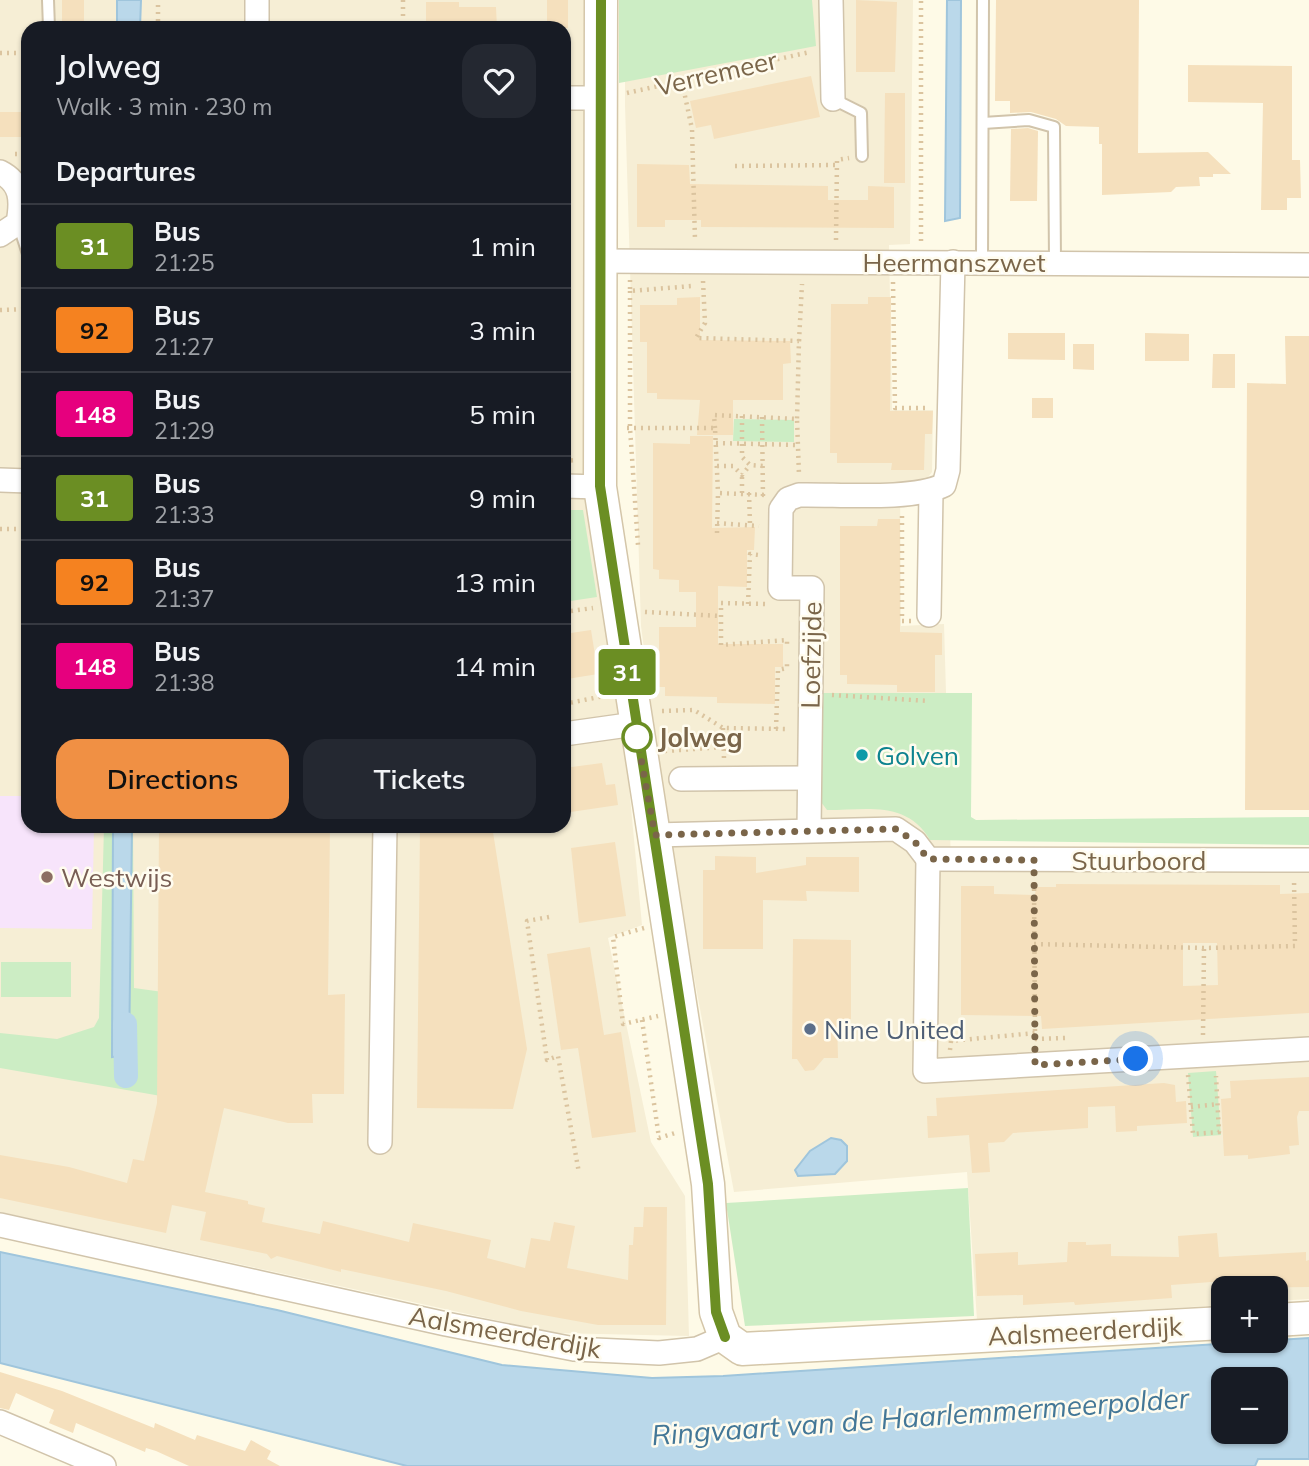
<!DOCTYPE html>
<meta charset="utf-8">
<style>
:root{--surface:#171b24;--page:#242831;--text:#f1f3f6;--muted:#9ea1a6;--line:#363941;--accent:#f09044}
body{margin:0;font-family:Mulish,sans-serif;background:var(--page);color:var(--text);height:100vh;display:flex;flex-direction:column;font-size:26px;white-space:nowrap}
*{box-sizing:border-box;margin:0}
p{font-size:23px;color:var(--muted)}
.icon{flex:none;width:38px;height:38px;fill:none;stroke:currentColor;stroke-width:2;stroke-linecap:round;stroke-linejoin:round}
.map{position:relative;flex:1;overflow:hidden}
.drawer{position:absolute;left:21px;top:21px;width:550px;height:812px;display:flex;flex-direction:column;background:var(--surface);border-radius:21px;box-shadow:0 2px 5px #0004}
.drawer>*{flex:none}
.badge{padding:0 14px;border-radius:5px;font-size:24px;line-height:46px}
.tools{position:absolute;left:1211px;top:1276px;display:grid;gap:14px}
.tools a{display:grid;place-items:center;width:77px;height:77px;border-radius:14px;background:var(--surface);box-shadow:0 2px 5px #0004;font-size:35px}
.you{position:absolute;width:35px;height:35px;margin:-18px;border:5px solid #fff;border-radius:50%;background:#1a73e8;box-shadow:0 0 0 10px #1a73e833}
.map>.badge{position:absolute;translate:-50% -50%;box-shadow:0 0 0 4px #fff}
h2{padding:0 35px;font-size:26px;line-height:63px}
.round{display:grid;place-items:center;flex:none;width:74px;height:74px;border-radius:21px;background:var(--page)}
.head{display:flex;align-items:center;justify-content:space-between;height:119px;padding:0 35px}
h1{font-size:33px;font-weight:600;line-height:52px}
.button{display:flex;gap:14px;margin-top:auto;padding:14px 35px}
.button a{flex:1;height:80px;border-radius:21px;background:var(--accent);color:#111;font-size:28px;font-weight:600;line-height:80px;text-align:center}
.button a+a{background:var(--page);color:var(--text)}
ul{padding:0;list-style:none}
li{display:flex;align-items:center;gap:21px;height:84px;padding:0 35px;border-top:2px solid var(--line)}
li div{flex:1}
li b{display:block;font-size:26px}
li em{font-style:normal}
li .badge{min-width:77px;font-weight:700;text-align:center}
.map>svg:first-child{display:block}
.residential{fill:#f6eed5;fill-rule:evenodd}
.education{fill:#f7e4fb}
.green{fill:#ccedc4}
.water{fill:#bad8ea;stroke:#9fc5dc;stroke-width:2;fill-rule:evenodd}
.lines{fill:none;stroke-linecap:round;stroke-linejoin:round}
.canal{stroke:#bad8ea;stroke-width:24}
.building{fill:#f5e0bd;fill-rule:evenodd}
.lane-casing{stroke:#d1c4ab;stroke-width:14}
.street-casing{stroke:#d1c4ab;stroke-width:26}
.secondary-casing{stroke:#d4c6a9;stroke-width:35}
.path{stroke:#dbc49f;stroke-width:4.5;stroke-dasharray:2 5;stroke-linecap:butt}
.lane{stroke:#fff;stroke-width:10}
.street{stroke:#fff;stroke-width:23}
.secondary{stroke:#fff;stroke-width:32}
.line-casing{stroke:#fff;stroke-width:16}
.line{stroke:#6b8e23;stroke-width:10}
.walk{stroke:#7a6549;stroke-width:7;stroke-dasharray:0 12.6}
.stop-dot{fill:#fff;stroke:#6b8e23;stroke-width:3.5}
.culture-dot{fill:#0f9aa8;stroke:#fffcef;stroke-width:2.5}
.education-dot{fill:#8d6e63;stroke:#fffcef;stroke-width:2.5}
.service-dot{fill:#5c6f8a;stroke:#fffcef;stroke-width:2.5}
.labels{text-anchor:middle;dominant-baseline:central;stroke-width:5;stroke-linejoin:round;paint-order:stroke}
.street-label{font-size:26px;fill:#7a6549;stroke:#fffcef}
.stop-label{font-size:26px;font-weight:bold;fill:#7a6549;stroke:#fffcef;text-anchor:start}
.culture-label{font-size:26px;fill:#0d838f;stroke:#fffcef;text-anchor:start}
.education-label{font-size:26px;fill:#785e54;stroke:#fffcef;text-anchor:start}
.service-label{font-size:26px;fill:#4e5e75;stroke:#fffcef;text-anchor:start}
.water-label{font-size:28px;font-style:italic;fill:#437797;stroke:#fffcef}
</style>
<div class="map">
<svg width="1309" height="1466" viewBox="0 0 1309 1466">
<rect width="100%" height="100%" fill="#fefae7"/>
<g class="residential">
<path d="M 0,0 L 585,0 L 584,305 L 642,925 L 608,938 L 651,1142 L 685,1196 L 689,1336 L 555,1333 L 0,1212 ZM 28,28 L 564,28 L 564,826 L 28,826 Z"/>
<path d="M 625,0 L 913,0 L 910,244 L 889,245 L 892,410 L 933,410 L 932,472 L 925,481 L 900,482 L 901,626 L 944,624 L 951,865 L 1309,870 L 1309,1299 L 1276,1301 L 1276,1288 L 1223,1288 L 1223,1305 L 977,1320 L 967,1172 L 734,1192 L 670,847 L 641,626 L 625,105 Z"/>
</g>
<path class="education" d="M 0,796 L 28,796 L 28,826 L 94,826 L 92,929 L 0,928 Z"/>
<g class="green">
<path d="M 619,0 L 812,0 L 816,46 L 619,83 Z"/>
<path d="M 734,419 L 794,420 L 794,442 L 733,441 Z"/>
<path d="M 564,510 L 583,510 L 597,597 L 564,602 Z"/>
<path d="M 822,693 L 972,693 L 971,817 L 976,820 L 1309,817 L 1309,845 L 930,840 C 907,800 866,810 827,810 L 821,802 Z"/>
<path d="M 104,826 L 133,826 L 134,988 L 163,992 L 161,1096 L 0,1068 L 0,1033 L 57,1039 L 94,1027 L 99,1018 Z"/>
<rect x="1" y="962" width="70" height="35"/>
<path d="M 1216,1071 L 1221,1135 L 1193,1137 L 1188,1073 Z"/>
<path d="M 968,1188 L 974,1316 L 745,1326 L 726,1203 Z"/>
</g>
<g class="water">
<path d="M 117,0 L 141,0 L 140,28 L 117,28 Z"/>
<path d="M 947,0 L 961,0 L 960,218 L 945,221 Z"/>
<path d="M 113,826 L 132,826 L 129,1055 L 112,1057 Z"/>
<path d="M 831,1138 L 841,1140 L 847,1146 L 847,1161 L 835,1174 L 798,1176 L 795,1170 L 810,1151 Z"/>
<path d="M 0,1252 L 277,1310 L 502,1365 L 652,1378 L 723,1376 L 1309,1338 L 1309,1459 L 1258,1459 L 1255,1466 L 407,1466 L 0,1363 ZM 1223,1379 L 1276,1379 L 1276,1432 L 1223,1432 Z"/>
</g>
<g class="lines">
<path class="canal" d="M 125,1024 L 126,1076"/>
</g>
<g class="building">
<rect x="62" y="0" width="22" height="28"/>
<rect x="547" y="0" width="21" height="28"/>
<path d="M 856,0 L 897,2 L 895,72 L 856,72 Z"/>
<path d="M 996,0 L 1139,0 L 1138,153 L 1208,152 L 1231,174 L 1213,174 L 1213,177 L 1199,177 L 1200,186 L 1176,187 L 1171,192 L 1102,195 L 1102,144 L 1099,144 L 1099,127 L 1066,126 L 1056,119 L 1031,112 L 1010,113 L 1010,101 L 995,101 Z"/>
<path d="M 426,2 L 459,2 L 459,7 L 496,7 L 497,28 L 426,28 Z"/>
<path d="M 1188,65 L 1292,66 L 1292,160 L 1300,160 L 1301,198 L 1287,198 L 1287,210 L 1261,210 L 1263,103 L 1188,102 Z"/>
<path d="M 811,76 L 820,117 L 714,139 L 711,125 L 696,128 L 690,101 Z"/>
<path d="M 885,93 L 905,93 L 905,183 L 884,183 Z"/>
<rect x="0" y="112" width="21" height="25"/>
<path d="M 1028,128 L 1038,131 L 1037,201 L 1010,201 L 1011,129 Z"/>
<path d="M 637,164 L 689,165 L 690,184 L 828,186 L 828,200 L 868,200 L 868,186 L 894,187 L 894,228 L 701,227 L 701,220 L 665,220 L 665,227 L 637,227 Z"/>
<path d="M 700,297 L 700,340 L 790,341 L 791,363 L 783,364 L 783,400 L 733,400 L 733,435 L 697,435 L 700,400 L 657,399 L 657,393 L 647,393 L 647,342 L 640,342 L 640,305 L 677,305 L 677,298 Z"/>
<path d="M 868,297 L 891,297 L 890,411 L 933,411 L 932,434 L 925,434 L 924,470 L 891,470 L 892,463 L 837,463 L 837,453 L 830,453 L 831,304 L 868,304 Z"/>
<path d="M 1008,333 L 1065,333 L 1065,360 L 1008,359 Z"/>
<path d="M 1145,333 L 1189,334 L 1189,361 L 1145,361 Z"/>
<path d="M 1285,336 L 1309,336 L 1309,810 L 1245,810 L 1247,383 L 1286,384 Z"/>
<path d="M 1073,344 L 1094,344 L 1094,370 L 1073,369 Z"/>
<path d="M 1213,354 L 1235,354 L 1235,388 L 1212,388 Z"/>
<rect x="1032" y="398" width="21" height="20"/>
<path d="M 690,436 L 713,436 L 712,528 L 755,527 L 754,550 L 747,550 L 747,587 L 718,586 L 718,644 L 783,644 L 783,667 L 775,667 L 775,704 L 717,703 L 717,697 L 665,696 L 665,687 L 659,687 L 659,627 L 696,627 L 696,592 L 679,592 L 679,580 L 659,579 L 659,570 L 653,569 L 653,443 L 690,444 Z"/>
<path d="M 878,519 L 900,519 L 900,632 L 942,633 L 942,655 L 935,655 L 935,692 L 897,692 L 897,685 L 847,684 L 847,675 L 840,675 L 840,526 L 877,526 Z"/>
<path d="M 591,630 L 598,674 L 567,679 L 564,634 Z"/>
<path d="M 602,763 L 606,785 L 615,784 L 618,805 L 564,813 L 564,768 Z"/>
<path d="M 159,826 L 330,826 L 328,995 L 345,994 L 344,1094 L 312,1094 L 313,1123 L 288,1123 L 224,1108 L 205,1192 L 248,1201 L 248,1204 L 265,1208 L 262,1222 L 320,1234 L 323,1221 L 409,1242 L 413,1223 L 491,1240 L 487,1258 L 525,1268 L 531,1238 L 550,1241 L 554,1222 L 575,1226 L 567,1268 L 628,1280 L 629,1245 L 633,1245 L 634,1227 L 643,1227 L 644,1207 L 667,1207 L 666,1325 L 598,1325 L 521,1311 L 446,1291 L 341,1269 L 341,1272 L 277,1256 L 271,1259 L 267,1254 L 200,1240 L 206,1212 L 172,1205 L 166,1233 L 0,1198 L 0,1155 L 69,1167 L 127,1183 L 133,1159 L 144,1161 L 157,1103 Z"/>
<path d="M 420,826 L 480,826 L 480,832 L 493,832 L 527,1049 L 513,1109 L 417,1108 Z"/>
<path d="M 615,842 L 626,916 L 579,923 L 571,848 Z"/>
<path d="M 715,856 L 756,857 L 756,873 L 806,865 L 806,857 L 859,857 L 859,892 L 806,891 L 807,901 L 763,900 L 763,949 L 703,949 L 703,870 L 715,870 Z"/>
<path d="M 1056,884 L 1280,885 L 1280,894 L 1309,893 L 1309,1013 L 1042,1029 L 1041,1016 L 961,1015 L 961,886 L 994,886 L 994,894 L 1035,895 L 1036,887 L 1056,887 ZM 1183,943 L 1217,943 L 1218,985 L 1183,986 Z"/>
<path d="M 793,939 L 851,940 L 851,1019 L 837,1019 L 838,1058 L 824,1058 L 814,1070 L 805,1071 L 797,1059 L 792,1059 Z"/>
<path d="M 590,947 L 604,1035 L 621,1032 L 636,1132 L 592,1138 L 578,1048 L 561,1050 L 547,954 Z"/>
<path d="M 1309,1077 L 1309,1111 L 1299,1111 L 1297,1117 L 1299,1145 L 1289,1146 L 1290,1154 L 1248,1159 L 1248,1155 L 1224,1156 L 1221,1099 L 1231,1098 L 1230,1081 Z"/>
<path d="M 1164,1083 L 1175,1085 L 1176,1102 L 1186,1101 L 1187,1123 L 1137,1126 L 1137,1131 L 1116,1132 L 1115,1106 L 1088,1107 L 1088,1128 L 1013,1133 L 1004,1142 L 988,1143 L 990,1172 L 972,1173 L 969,1135 L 928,1138 L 927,1116 L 937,1116 L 936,1098 Z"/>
<path d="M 1217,1233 L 1219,1257 L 1306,1252 L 1306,1261 L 1309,1260 L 1309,1287 L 1226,1288 L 1225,1281 L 1171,1285 L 1172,1298 L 1075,1305 L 1074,1302 L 1023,1305 L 1023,1295 L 977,1296 L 975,1254 L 1018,1252 L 1018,1265 L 1067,1262 L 1068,1242 L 1086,1242 L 1086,1245 L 1111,1244 L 1111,1256 L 1179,1257 L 1178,1236 Z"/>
<path d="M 0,1372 L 62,1391 L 154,1428 L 155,1423 L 195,1440 L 197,1435 L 245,1451 L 251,1440 L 271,1451 L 267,1459 L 280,1466 L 189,1466 L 156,1451 L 146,1448 L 145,1452 L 76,1423 L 73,1433 L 49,1423 L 54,1410 L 16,1393 L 9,1410 L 0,1408 Z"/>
</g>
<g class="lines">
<defs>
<g id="lane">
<path d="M 48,0 L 49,28"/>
<path d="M 833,99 L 861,113 L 862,156"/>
<path d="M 983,123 L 1029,120 L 1054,127 L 1055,262"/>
<path d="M 18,223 L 28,254"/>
<path d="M 982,262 L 983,0"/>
</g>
<g id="street">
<path d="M 831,0 L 833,99"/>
<path d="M 257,28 L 257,0"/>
<path d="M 564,98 L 599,98"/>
<path d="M 0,172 C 22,183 22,201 18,223 L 0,235"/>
<path d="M 599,261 L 1309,265"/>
<path d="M 0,480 L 28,481"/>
<path d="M 564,486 L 600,487"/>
<path d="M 929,615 L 931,492"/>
<path d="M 564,734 L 635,724"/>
<path d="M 681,779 L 809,778"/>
<path d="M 809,830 L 812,588 L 780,588 L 781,509 L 788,499 L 799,495 C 837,494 912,501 944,485 L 948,470 L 953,262"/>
<path d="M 655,835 L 896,829 L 915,842 L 928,859 L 1309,860"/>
<path d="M 928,859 L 925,1071 L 1309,1049"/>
<path d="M 380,1142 L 385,826"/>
<path d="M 0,1225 L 446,1324 L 574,1349 L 659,1353 L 697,1349 L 725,1337"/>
<path d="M 0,1422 L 104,1466"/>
</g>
<g id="secondary">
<path d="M 601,0 L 600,487 L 708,1184 L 716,1312 L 725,1337 L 742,1349 L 1223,1323"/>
<path d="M 1276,1320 L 1309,1318"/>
</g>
</defs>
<use href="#lane" class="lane-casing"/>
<use href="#street" class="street-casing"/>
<use href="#secondary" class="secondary-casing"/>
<g class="path">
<path d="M 403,0 L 403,28"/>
<path d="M 158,28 L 158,0"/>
<path d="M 0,53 L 28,53"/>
<path d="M 682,82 L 692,129 L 695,240"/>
<path d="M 627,93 L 810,52"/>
<path d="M 15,154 L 28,154"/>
<path d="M 735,166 L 837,165"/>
<path d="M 836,240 L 837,160 L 849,158"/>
<path d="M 921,241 L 921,0"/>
<path d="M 630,280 L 630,291 L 692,286"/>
<path d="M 703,281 L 705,323 L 696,338 L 799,341 L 797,419"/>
<path d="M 893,282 L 895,408 L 927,408"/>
<path d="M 630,291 L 630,428 L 638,545"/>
<path d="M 0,310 L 28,309"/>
<path d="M 799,341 L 802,284"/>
<path d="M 742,416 L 742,457 L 750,465 L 763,466"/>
<path d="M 762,417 L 763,497"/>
<path d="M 627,428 L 715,428 L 718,493"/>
<path d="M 715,428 L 714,415 L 797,419 L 799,475"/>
<path d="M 716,443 L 798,445"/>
<path d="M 27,459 L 25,374 L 28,372"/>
<path d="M 564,461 L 577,460"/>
<path d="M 717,466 L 733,466 L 742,475 L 750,465"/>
<path d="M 742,493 L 742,475"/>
<path d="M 749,493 L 750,525"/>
<path d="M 902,516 L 902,621 L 911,621"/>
<path d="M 717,523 L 759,526"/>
<path d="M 0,529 L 28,529"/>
<path d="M 717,533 L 718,493 L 766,495"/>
<path d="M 748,604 L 750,554 L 759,555"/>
<path d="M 765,604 L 721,603 L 721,645 L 787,640 L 787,644"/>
<path d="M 564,612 L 593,608"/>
<path d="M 645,612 L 721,616"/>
<path d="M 832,695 L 929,701"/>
<path d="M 564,704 L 609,695"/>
<path d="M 662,711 L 694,710 L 723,728 L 788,729"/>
<path d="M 723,728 L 724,759"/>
<path d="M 776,729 L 778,670 L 787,668 L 787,663"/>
<path d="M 665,751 L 723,747"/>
<path d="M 1034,882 L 1035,1034"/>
<path d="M 549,917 L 527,921 L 547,1060 L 558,1056 L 579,1173"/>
<path d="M 644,928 L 613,937 L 623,1024 L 658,1016"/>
<path d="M 1034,944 L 1204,948 L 1295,946 L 1294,879"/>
<path d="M 642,1020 L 659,1138 L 675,1133"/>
<path d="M 1203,1035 L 1204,948"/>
<path d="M 1035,1039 L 1065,1038"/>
<path d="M 950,1050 L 951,1041 L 1035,1033"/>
<path d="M 1188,1075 L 1193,1134 L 1219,1132 L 1216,1076"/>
<path d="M 1191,1107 L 1218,1104"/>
</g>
<use href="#lane" class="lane"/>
<use href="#street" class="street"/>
<use href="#secondary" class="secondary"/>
</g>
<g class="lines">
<defs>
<path id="line" d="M 601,0 L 600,486 L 708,1184 L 716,1312 L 725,1337"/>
</defs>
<use href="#line" class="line-casing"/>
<use href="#line" class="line"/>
<path class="walk" d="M 637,737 L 655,835 L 896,829 L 915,842 L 928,859 L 1034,860 L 1035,1065 L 1136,1059"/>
</g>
<circle class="stop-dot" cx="637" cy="737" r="14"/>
<circle class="culture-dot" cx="862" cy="755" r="7"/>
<circle class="education-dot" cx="47" cy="877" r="7"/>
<circle class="service-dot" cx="810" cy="1029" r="7"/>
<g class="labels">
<g class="street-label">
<text transform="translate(716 73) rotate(-13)">Verremeer</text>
<text x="954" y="262">Heermanszwet</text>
<text transform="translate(811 655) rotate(-89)">Loefzijde</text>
<text x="1139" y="860">Stuurboord</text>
<text transform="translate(1085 1331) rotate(-3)">Aalsmeerderdijk</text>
<text transform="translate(505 1332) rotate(10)">Aalsmeerderdijk</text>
</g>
<g class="stop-label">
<text x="658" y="737">Jolweg</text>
</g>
<g class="culture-label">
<text x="876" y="755">Golven</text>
</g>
<g class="education-label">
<text x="61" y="877">Westwijs</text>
</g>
<g class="service-label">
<text x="824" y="1029">Nine United</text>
</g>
<g class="water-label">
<text transform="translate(920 1416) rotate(-4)">Ringvaart van de Haarlemmermeerpolder</text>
</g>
</g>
</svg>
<div class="tools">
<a>+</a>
<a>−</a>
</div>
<div class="you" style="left:1136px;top:1059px"></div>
<b class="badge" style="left:627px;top:672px;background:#6b8e23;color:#fff">31</b>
<section class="drawer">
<div class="head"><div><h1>Jolweg</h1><p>Walk · 3 min · 230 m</p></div><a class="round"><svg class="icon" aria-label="heart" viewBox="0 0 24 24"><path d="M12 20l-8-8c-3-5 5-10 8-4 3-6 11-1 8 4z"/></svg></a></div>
<h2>Departures</h2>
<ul>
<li><span class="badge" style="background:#6b8e23;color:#fff">31</span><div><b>Bus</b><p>21:25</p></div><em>1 min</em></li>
<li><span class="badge" style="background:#f58220;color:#111">92</span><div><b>Bus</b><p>21:27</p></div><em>3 min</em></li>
<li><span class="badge" style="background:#e6007e;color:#fff">148</span><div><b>Bus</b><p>21:29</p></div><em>5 min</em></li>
<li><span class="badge" style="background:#6b8e23;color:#fff">31</span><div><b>Bus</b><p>21:33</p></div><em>9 min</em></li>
<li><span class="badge" style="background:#f58220;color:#111">92</span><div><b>Bus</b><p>21:37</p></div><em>13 min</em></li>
<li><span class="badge" style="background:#e6007e;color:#fff">148</span><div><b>Bus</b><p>21:38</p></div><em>14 min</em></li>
</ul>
<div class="button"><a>Directions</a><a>Tickets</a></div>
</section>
</div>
